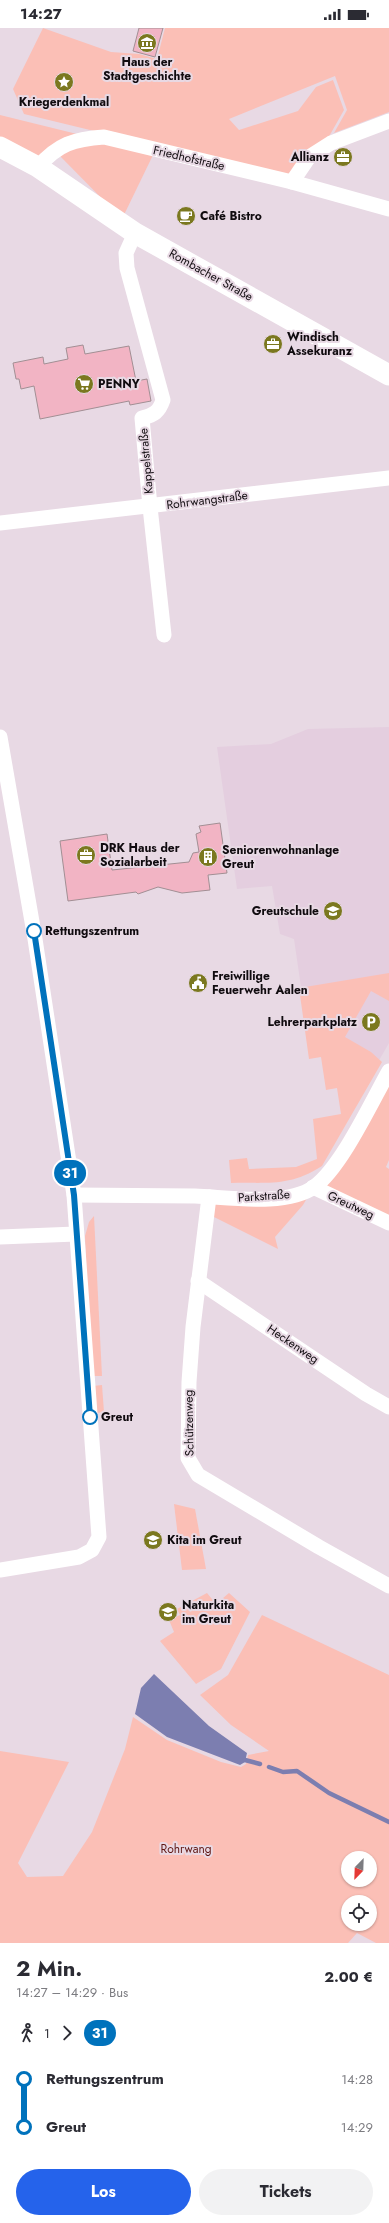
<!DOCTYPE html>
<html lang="de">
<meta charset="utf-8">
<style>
:root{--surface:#fff;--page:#f2f2f3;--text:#2b2b33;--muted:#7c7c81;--accent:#2563eb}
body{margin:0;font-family:Jost,sans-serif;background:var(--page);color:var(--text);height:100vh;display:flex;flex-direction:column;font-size:15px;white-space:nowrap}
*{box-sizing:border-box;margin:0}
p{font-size:13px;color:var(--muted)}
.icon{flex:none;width:22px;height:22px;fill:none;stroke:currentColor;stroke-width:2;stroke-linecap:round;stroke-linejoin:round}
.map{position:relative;height:1915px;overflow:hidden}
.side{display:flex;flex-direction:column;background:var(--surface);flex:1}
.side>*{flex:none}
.badge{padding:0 8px;border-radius:13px;font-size:14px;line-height:26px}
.needle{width:26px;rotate:203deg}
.tools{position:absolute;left:341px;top:1823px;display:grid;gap:8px}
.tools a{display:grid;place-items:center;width:36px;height:36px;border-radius:50%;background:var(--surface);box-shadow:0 1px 3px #0004;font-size:20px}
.map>.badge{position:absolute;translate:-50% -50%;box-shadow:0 0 0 2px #fff}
.legs{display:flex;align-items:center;gap:6px;height:44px;padding:0 16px;font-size:13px}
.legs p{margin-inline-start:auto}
.headline{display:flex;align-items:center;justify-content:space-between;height:68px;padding:0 16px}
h1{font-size:22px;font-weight:700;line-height:30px}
.action{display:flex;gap:8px;margin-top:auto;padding:8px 16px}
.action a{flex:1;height:46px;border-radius:24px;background:var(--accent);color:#fff;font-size:16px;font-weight:700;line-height:46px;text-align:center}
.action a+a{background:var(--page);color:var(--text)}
ul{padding:0 16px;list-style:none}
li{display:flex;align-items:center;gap:14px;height:48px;font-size:15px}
li i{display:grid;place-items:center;width:6px;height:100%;margin:0 5px;background:currentColor}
li i::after{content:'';width:10px;height:10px;margin:-5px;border:3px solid;border-radius:50%;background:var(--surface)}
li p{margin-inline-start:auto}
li:first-child i{background:linear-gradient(#0000 50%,currentColor 0)}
li:last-child i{background:linear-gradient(currentColor 50%,#0000 0)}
.status{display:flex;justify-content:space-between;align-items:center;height:28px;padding:0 20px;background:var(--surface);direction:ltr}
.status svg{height:11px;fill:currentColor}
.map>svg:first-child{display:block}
.built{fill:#e4cedf}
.green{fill:#fbbfb6;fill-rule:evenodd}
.water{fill:#7c7eb0}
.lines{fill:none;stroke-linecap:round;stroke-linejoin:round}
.stream{stroke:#7c7eb0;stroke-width:4.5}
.building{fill:#f2b4c4;stroke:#a28f94}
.minor{stroke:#fff;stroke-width:15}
.secondary{stroke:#fff;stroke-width:21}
.line-1-casing{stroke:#fff;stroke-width:9}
.line-1{stroke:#0072bc;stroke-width:6}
.stop-1-dot{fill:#fff;stroke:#0072bc;stroke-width:2}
.labels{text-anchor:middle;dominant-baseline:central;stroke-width:4;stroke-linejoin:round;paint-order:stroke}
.poi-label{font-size:12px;font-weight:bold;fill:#100b0f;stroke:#e8d9e4;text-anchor:start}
.street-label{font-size:12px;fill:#100b0f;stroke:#e8d9e4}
.stop-label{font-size:12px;font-weight:bold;fill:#100b0f;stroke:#e8d9e4;text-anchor:start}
.park-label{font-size:12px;fill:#5f1612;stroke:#e8d9e4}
</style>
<div class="status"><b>14:27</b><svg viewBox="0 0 49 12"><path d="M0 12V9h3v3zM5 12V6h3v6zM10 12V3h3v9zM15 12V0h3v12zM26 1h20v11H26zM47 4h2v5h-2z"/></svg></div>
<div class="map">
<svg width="389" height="1915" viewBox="0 0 389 1915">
<rect width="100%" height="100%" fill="#e8d9e4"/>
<path class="built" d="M 389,699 L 389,1015 L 370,1048 L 308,1007 L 294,911 L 280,906 L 272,858 L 237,861 L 217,719 L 271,716 L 308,701 Z"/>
<g class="green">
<path d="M 43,0 L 111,24 L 139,26 L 157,31 L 165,0 L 197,0 L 198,4 L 197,0 L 389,0 L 389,84 L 334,105 L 347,82 L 335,48 L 229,91 L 239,102 L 298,83 L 316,59 L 333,52 L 344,82 L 327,112 L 288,150 L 24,86 L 13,61 Z"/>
<path d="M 0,87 L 81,107 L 37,133 L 0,115 Z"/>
<path d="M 89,114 L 113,117 L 153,127 L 122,191 L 59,127 Z"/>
<path d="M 389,945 L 389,973 L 371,963 L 345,1009 L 371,1024 L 382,1034 L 322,1138 C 289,1159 269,1154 231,1155 L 229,1132 L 247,1130 L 249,1141 L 296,1139 L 317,1131 L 313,1091 L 341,1086 L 337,1060 L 326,1062 L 321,1029 L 309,1031 L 299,960 Z"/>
<path d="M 389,1039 L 389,1132 L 386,1139 L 389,1141 L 389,1195 L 313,1159 Z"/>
<path d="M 310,1165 L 303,1177 L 275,1209 L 278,1221 L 210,1187 L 212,1173 Z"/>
<path d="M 94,1188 L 102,1348 L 91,1348 L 85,1208 L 89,1194 Z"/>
<path d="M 102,1357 L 104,1384 L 97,1385 L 93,1358 Z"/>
<path d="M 174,1476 L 195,1481 L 206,1541 L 182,1542 Z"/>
<path d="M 207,1565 L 216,1576 L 229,1565 L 250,1584 L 221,1641 L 196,1656 L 160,1613 L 174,1604 L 169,1592 L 180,1587 L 177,1581 Z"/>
<path d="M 262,1587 L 389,1647 L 389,1915 L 376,1915 L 357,1905 L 348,1915 L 0,1915 L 0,1723 L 69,1734 L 18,1835 L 27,1849 L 63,1848 L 92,1804 L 125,1721 L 133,1689 L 167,1712 L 221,1734 L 241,1739 L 246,1736 L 248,1727 L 269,1723 L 231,1697 L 200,1667 L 228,1647 ZM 348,1830 L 370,1830 L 370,1852 L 348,1852 ZM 348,1874 L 370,1874 L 370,1896 L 348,1896 Z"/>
</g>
<path class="water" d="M 154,1646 L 209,1698 L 247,1725 L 245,1734 L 240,1737 L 167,1709 L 135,1686 L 141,1660 Z"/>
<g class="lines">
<g class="stream">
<path d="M 245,1732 L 260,1736"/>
<path d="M 269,1739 L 283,1744 L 297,1743 L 329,1765 L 389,1794"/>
</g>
</g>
<g class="building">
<path d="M 139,0 L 163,0 L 155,29 L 133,23 Z"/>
<path d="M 83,317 L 85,326 L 129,318 L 136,353 L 147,351 L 151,373 L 130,377 L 129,373 L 40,391 L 34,358 L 21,361 L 19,351 L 16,351 L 13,335 L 43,329 L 44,336 L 68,331 L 66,320 Z"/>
<path d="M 220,795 L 227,845 L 208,847 L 210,862 L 182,865 L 158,859 L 138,866 L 136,864 L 68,873 L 60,813 L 107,806 L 112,842 L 189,834 L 193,825 L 199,824 L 196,806 L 201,804 L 199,798 Z"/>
</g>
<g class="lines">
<g class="minor">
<path d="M 38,139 C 58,116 74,111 104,109 L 292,154 L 389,181"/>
<path d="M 292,154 L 309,129 L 331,115 L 389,93"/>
<path d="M 135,205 L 126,225 L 127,240 L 163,372 C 159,384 154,387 142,390 L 150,479 L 164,607"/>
<path d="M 0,495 L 389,450"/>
<path d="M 0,709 L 35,911 L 74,1167 L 99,1509 L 92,1522 L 79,1529 L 0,1542"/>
<path d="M 313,1159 L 389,1195"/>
<path d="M 74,1167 C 114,1167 154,1168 195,1168 C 227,1169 286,1179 314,1159 C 341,1140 372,1073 389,1043"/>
<path d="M 209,1169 L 193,1299 L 189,1354 L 188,1430 L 198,1447 L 319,1519 L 389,1558"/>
<path d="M 0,1209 L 76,1206"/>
<path d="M 198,1253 L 366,1366 L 389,1379"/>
</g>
<path class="secondary" d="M 0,119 L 38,139 L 135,205 L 389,347"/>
</g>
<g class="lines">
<defs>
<path id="line-1" d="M 34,903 L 74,1167 L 90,1389"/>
</defs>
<use href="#line-1" class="line-1-casing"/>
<use href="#line-1" class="line-1"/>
</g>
<defs>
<symbol id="museum-disc" viewBox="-11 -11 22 22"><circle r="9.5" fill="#7b781f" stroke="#e8d9e4"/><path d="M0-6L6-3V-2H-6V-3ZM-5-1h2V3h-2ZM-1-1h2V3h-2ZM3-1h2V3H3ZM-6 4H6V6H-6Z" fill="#fff"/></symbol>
<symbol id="sight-disc" viewBox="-11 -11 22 22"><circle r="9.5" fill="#7b781f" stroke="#e8d9e4"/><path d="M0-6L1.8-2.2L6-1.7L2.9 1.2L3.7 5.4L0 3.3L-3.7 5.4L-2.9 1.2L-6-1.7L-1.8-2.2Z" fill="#fff"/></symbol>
<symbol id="office-disc" viewBox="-11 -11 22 22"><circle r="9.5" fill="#7b781f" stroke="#e8d9e4"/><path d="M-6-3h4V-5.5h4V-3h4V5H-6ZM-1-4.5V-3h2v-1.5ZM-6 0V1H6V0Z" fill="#fff"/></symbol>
<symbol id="cafe-disc" viewBox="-11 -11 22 22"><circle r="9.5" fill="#7b781f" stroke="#e8d9e4"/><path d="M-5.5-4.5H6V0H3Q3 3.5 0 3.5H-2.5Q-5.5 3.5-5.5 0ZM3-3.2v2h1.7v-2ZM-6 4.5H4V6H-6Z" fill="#fff"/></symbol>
<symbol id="supermarket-disc" viewBox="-11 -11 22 22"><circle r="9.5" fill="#7b781f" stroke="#e8d9e4"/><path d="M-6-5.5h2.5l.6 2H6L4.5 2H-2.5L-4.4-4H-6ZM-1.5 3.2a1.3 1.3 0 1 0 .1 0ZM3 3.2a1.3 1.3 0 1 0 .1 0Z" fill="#fff"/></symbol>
<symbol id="building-disc" viewBox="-11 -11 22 22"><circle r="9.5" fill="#7b781f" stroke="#e8d9e4"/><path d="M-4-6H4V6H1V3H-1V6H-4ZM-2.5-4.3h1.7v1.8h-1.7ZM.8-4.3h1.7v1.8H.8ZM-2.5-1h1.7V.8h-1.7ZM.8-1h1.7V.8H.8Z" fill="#fff"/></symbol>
<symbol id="school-disc" viewBox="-11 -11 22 22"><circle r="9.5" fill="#7b781f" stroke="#e8d9e4"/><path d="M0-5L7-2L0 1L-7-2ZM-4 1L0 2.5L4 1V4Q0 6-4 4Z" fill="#fff"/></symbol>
<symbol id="civic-disc" viewBox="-11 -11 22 22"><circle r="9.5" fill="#7b781f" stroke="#e8d9e4"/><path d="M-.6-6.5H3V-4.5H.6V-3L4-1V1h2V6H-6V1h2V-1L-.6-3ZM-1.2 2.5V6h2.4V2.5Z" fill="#fff"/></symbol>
<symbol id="parking-disc" viewBox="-11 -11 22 22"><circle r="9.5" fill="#7b781f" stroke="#e8d9e4"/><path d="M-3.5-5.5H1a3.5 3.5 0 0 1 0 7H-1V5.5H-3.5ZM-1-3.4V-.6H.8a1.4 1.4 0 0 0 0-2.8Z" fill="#fff"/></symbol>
</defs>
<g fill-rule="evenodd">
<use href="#museum-disc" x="136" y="4" width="22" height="22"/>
<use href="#sight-disc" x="53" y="43" width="22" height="22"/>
<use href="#office-disc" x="332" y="118" width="22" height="22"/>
<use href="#cafe-disc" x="175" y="177" width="22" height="22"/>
<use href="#office-disc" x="262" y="305" width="22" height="22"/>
<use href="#supermarket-disc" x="73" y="345" width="22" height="22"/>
<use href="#office-disc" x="75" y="816" width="22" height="22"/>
<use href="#building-disc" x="197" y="818" width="22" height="22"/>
<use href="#school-disc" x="322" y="872" width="22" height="22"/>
<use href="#civic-disc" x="187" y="944" width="22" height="22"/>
<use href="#parking-disc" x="360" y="983" width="22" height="22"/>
<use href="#school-disc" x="142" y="1501" width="22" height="22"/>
<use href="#school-disc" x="157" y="1573" width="22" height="22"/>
</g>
<g class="stop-1-dot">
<circle cx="34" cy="903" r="7"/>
<circle cx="90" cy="1389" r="7"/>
</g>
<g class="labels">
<g class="poi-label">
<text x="147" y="34" text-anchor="middle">Haus der<tspan x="147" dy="14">Stadtgeschichte</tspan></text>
<text x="64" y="74" text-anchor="middle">Kriegerdenkmal</text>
<text x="329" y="129" text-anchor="end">Allianz</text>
<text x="200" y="188">Café Bistro</text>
<text x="287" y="309">Windisch<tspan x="287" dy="14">Assekuranz</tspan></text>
<text x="98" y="356">PENNY</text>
<text x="100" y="820">DRK Haus der<tspan x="100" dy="14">Sozialarbeit</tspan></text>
<text x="222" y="822">Seniorenwohnanlage<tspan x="222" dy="14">Greut</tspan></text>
<text x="319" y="883" text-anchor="end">Greutschule</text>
<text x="212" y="948">Freiwillige<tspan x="212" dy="14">Feuerwehr Aalen</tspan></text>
<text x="357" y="994" text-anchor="end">Lehrerparkplatz</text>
<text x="167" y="1512">Kita im Greut</text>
<text x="182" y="1577">Naturkita<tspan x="182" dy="14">im Greut</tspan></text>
</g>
<g class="street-label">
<text transform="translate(189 130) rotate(13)">Friedhofstraße</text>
<text transform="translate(211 247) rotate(29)">Rombacher Straße</text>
<text transform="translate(146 433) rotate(-95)">Kappelstraße</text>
<text transform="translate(207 472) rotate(-7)">Rohrwangstraße</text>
<text transform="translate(264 1168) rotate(-4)">Parkstraße</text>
<text transform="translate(351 1177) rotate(25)">Greutweg</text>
<text transform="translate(293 1316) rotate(34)">Heckenweg</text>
<text transform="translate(189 1395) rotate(-91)">Schützenweg</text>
</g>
<g class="stop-label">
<text x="45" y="903">Rettungszentrum</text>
<text x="101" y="1389">Greut</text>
</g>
<g class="park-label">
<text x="186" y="1821">Rohrwang</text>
</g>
</g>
</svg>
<div class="tools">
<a><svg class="needle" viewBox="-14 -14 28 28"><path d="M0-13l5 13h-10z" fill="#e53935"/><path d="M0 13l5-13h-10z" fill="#7c7c81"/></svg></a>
<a><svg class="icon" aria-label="locate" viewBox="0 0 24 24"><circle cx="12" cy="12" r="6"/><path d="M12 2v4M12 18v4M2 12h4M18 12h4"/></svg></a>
</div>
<b class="badge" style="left:70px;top:1145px;background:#0072bc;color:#fff">31</b>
</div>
<section class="side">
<div class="headline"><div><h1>2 Min.</h1><p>14:27 – 14:29 · Bus</p></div><b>2.00 €</b></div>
<div class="legs"><svg class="icon" aria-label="walk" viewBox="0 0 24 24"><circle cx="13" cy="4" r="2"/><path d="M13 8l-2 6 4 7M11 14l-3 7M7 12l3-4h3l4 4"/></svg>1<svg class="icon" aria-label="forward" viewBox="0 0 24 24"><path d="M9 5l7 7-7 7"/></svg><b class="badge" style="background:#0072bc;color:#fff">31</b></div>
<ul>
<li><i style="color:#0072bc"></i><b>Rettungszentrum</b><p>14:28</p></li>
<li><i style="color:#0072bc"></i><b>Greut</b><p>14:29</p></li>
</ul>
<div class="action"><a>Los</a><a>Tickets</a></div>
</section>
